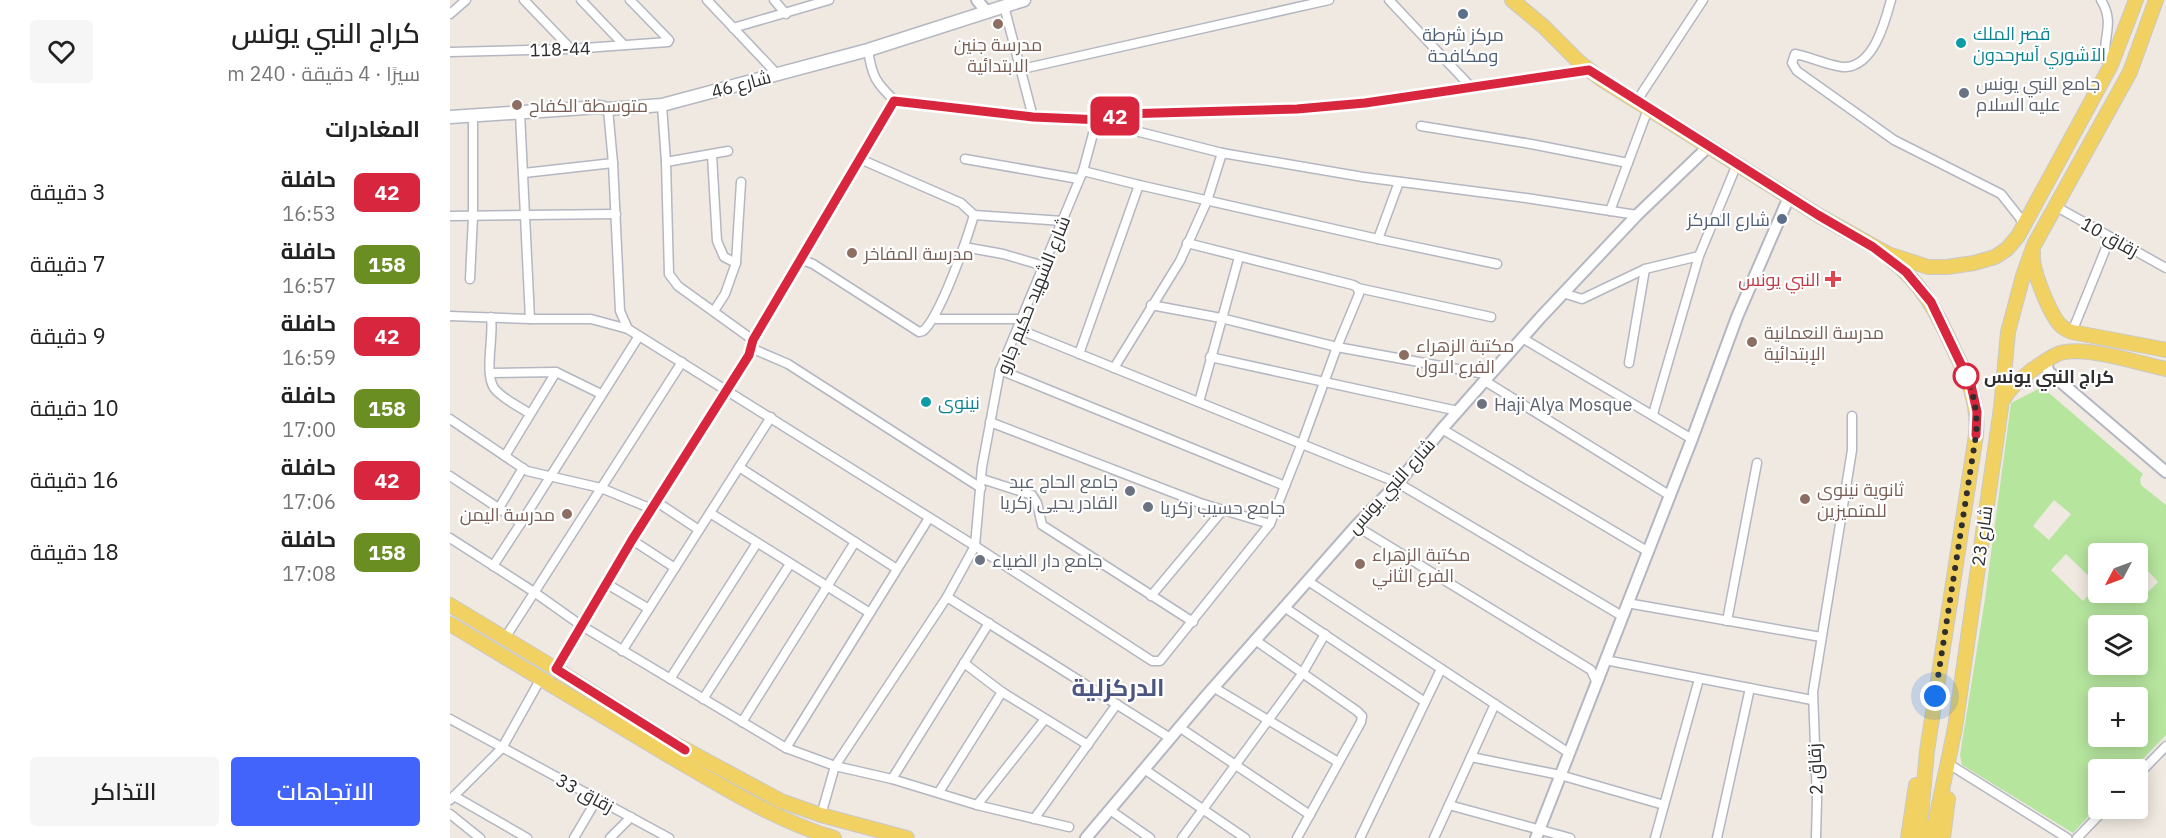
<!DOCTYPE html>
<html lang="ar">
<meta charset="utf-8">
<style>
:root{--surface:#fff;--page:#f6f6f6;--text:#222;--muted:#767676;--accent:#4264fb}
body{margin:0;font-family:"IBM Plex Sans",Cairo,sans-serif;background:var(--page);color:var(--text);direction:rtl;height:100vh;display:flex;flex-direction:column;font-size:22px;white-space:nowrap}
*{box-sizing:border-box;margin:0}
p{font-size:20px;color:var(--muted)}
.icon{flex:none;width:33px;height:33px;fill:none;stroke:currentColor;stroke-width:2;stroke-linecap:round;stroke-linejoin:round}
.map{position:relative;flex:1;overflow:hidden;direction:ltr}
.sheet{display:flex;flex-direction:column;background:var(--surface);width:450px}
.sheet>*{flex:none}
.badge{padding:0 12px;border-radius:9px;font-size:21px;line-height:39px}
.needle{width:39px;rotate:229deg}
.fabs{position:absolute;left:1638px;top:543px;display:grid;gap:12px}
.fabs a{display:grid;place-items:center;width:60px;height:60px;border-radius:6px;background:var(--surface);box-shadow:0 3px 15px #0003;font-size:30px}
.you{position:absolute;width:30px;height:30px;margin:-15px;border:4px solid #fff;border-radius:50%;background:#1a73e8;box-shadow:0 0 0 9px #1a73e833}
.map>.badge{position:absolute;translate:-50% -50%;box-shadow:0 0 0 3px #fff}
h2{padding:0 30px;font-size:22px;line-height:54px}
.round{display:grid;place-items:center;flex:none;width:63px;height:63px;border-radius:6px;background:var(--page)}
.overview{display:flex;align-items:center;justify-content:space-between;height:102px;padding:0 30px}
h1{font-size:28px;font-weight:600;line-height:45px}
.action{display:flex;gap:12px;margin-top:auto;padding:12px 30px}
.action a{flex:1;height:69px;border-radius:6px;background:var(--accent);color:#fff;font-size:24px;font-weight:600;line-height:69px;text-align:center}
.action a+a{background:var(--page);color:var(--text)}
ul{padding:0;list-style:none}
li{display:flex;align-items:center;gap:18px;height:72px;padding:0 30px}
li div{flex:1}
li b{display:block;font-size:22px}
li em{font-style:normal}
li .badge{min-width:66px;font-weight:700;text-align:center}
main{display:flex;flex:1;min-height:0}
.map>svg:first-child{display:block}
.grass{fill:#b6e59e;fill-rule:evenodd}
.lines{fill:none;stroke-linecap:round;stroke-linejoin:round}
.minor-casing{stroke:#b4b7c1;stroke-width:11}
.tertiary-casing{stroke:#b4b7c1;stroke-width:14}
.secondary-casing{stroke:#b4b7c1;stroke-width:15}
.primary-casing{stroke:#c9c9c9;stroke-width:16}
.minor{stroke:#fff;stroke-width:8}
.tertiary{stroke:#fff;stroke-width:10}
.secondary{stroke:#fff;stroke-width:12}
.primary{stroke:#f2d163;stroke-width:14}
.line-casing{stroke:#fff;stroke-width:14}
.line{stroke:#d7263d;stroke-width:9}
.walk{stroke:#2e2e2e;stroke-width:6;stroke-dasharray:0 10.8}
.service-dot{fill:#5c6f8a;stroke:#fff;stroke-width:2}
.education-dot{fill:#8d6e63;stroke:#fff;stroke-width:2}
.culture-dot{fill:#0f9aa8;stroke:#fff;stroke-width:2}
.worship-dot{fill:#6b7280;stroke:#fff;stroke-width:2}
.health-dot{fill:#e0444e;stroke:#fff;stroke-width:2}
.stop-dot{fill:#fff;stroke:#d7263d;stroke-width:3}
.labels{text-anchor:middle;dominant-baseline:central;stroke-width:4.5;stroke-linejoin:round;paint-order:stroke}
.culture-label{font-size:18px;fill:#0d838f;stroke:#fff;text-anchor:start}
.service-label{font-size:18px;fill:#4e5e75;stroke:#fff}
.education-label{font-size:18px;fill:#785e54;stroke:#fff;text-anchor:start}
.street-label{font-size:18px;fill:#2e2e2e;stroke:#fff}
.worship-label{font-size:18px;fill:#5b616d;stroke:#fff;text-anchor:start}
.health-label{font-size:18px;fill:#be3a42;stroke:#fff;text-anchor:end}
.stop-label{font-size:18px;font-weight:bold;fill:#2e2e2e;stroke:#fff;text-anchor:start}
.district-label{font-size:24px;font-weight:bold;fill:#4d5680;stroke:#fff}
</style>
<main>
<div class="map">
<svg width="1716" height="838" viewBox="0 0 1716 838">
<rect width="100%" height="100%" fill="#efe9e1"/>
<path class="grass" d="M 1592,387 L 1693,474 L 1690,479 L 1691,485 L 1716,505 L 1716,735 L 1683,769 L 1648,770 L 1648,806 L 1623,833 L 1512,765 L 1510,755 L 1535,599 L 1561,403 ZM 1604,500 L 1621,514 L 1599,540 L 1583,526 ZM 1616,554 L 1648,585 L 1648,554 L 1688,554 L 1688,560 L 1708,582 L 1694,596 L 1692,594 L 1687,598 L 1681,593 L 1648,592 L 1648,585 L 1633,601 L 1601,570 ZM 1648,626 L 1688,626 L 1688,664 L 1648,664 ZM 1648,698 L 1688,698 L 1688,736 L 1648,736 Z"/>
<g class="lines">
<defs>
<g id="minor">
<path d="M 74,0 L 121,49"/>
<path d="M 131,0 L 174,45"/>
<path d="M 257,0 L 327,74"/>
<path d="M 324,0 L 336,14"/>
<path d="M 939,0 L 1021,87"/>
<path d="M 1441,0 C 1435,22 1424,65 1396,67 C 1385,68 1358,56 1345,54 L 1342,63 L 1347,71 L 1444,140 L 1551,194 L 1570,218 L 1573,227"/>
<path d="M 1651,0 C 1665,23 1653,36 1655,59 L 1661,65"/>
<path d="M 554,6 L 583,117"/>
<path d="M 0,14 L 16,0"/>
<path d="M 283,28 L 379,0"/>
<path d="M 418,50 C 422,76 425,82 445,101 L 583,117 L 652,120 L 672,114 L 847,109 L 915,103 L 1139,70"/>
<path d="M 0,52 L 121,49 L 218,42 L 219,40 L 180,0"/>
<path d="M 572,69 L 879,0"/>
<path d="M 1186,102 L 1253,0"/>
<path d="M 212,105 L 216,162 L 219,274 L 228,286 L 303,340"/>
<path d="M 158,109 L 163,163 L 170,311 L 178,329"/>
<path d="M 70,113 L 80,319"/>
<path d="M 652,120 L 666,126 L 772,153 L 913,177 L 1076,198 L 1187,215"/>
<path d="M 971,126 L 1081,144 L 1178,163"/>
<path d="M 262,155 L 267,241 L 274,257 L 286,263"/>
<path d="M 410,159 L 511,203 L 524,215 L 613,221"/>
<path d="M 515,159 L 629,179"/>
<path d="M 216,162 L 278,151"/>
<path d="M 633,171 L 689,185 L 928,239 L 1047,264"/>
<path d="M 74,173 L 163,163"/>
<path d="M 1605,206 L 1716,268"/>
<path d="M 1160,211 L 1198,109"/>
<path d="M 0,216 L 166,214"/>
<path d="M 928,239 L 949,182"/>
<path d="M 514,247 L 553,254 L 594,266"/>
<path d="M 350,259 L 363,264 L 469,332 L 473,331 C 490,317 517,239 524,215"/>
<path d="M 20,279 L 23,216 L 23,116"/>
<path d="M 908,288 L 1041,317"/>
<path d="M 1113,293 L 1132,299 L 1195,269 L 1249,256"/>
<path d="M 701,305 L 771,318 L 887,347 L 1040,375"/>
<path d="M 264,311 L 275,294 L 286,263 L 291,182"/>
<path d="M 0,316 L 80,319 L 141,319 L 178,329 L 525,546 L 702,661 L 710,661 L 820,524 L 852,443 L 887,347 L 909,294 L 908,288 L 903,285 L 737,243"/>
<path d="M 41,317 C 44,336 34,373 44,388 C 52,399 69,406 80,414"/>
<path d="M 483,319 L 570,319"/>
<path d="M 568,329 L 948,483 L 1172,616"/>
<path d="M 1622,332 L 1660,238"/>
<path d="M 1072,338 L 1242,439"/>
<path d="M 301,348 L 338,364 L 531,488"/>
<path d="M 629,354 L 689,185"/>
<path d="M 760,357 L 1008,411"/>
<path d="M 1179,363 L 1195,269"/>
<path d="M 664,368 L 730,261 L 757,201 L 772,153"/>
<path d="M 550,370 L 835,486"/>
<path d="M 40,373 L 106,372 L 151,394"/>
<path d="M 1035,381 L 1219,495"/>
<path d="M 749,402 L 789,257"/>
<path d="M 1203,414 L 1249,256 L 1287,164"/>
<path d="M 0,419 L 77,471 L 151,488 L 202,509"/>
<path d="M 540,422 L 750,503 L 820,524"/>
<path d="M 992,429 L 1197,551"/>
<path d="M 55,456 L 106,372"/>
<path d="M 289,467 L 447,569"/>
<path d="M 0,476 L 71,523 L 43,566"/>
<path d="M 532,479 L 582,495 L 587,503 L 592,525 L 743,622"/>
<path d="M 207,502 L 249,530"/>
<path d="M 49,508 L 73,468"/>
<path d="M 260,513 L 420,613"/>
<path d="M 71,523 L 189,336"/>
<path d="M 906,526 L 1141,670 L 1146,681"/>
<path d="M 0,538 L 84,592 L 132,626 L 336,748 L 385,766 L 442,779 L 527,805 L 619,827"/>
<path d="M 182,540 L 225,568"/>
<path d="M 858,581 L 1119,753"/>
<path d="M 157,584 L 199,609"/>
<path d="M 701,596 L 773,510"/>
<path d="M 497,597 L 720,738"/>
<path d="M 1177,603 L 1371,637"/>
<path d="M 834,607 L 975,702"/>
<path d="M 1277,621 L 1307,463"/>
<path d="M 55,638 L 232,362"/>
<path d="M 805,640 L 907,711 L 912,716 L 911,722 L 847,838"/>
<path d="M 172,651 L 321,417"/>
<path d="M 1155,660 L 1362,700"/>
<path d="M 514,663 L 552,692 L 638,745"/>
<path d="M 106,669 L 182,540 L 299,355 L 303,340 L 445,101"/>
<path d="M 220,679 L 307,543"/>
<path d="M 763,687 L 888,762"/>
<path d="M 253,699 L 340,564"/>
<path d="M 0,719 L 219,838"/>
<path d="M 292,722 L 405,542"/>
<path d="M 729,727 L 860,815"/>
<path d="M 336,748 L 479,518"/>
<path d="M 1021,757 L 1110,775 L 1214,805"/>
<path d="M 1502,766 L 1617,838"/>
<path d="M 694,769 L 795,838"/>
<path d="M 1688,775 L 1716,746"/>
<path d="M 442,779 L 539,623"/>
<path d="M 489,792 L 552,692"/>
<path d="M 4,796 L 77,838"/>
<path d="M 0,800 L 52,748 L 90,680"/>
<path d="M 527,805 L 595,719"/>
<path d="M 999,805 L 1120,838"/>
<path d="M 660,810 L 700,838"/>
<path d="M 0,814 L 30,838"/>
<path d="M 371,815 L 385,766 L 497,597 L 525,546 L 532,467 L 550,370 L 633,171 L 647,119"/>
<path d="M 584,819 L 667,704"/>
<path d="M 124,838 L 147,799"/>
<path d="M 160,838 L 181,817"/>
<path d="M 732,838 L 852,674 L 875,634"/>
<path d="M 910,838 L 991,669"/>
<path d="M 984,838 L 1045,704"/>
<path d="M 1205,838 L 1249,679"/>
<path d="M 1267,838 L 1300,688"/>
<path d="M 1366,838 L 1367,800 L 1363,692 L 1402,450 L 1402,416"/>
<path d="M 1627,838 L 1656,808"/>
</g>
<g id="tertiary">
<path d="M 527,0 L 537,12"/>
<path d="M 1601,358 L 1596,365 L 1599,372 L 1716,472"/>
<path d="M 636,838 L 756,696 L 906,526 L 948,483 L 992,429 L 1090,318 L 1187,215 L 1259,146"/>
<path d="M 1086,838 L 1242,439 L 1287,317 L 1339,197"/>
</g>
<path id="secondary" d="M 0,117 L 150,107 L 158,109 L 212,105 L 418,50 L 574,0"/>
<g id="primary">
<path d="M 1062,0 L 1093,26 L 1128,61 L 1151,79 L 1368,215 L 1438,254 L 1478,267 L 1497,267 L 1524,263 L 1545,257 L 1557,249 L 1568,236 L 1661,65 L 1686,0"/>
<path d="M 1583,253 C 1581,269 1598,308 1607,321 C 1611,327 1616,330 1622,332 L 1716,350"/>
<path d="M 1440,259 C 1472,283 1488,314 1504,350 C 1518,378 1529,403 1526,435 L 1477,751 L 1469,838"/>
<path d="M 1553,400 C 1560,387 1571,379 1582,370 C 1591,364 1600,357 1610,353 C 1637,346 1688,363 1716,369"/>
<path d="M 0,605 L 106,669 L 216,739 L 331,801 L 371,815 L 457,838"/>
<path d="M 0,624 C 72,668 144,711 216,754 C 270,785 324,820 384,838"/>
<path d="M 1458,838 L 1466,785"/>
<path d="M 1482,838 L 1505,728 L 1551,408 L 1558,332 L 1573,276 L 1584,245 L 1680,72 L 1706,0"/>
<path d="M 1493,838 L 1498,799"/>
</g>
</defs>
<use href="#minor" class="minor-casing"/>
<use href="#tertiary" class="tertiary-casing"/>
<use href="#secondary" class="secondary-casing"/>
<use href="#primary" class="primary-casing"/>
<use href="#minor" class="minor"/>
<use href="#tertiary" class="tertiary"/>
<use href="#secondary" class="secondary"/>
<use href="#primary" class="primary"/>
</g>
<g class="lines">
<defs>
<path id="line" d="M 235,750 L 106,669 L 182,540 L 299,355 L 303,340 L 444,101 L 583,117 L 652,120 L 672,114 L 847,109 L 915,103 L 1139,70 L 1368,215 L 1423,247 L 1456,272 L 1481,302 L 1521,385 L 1527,412 L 1526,435"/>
</defs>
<use href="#line" class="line-casing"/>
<use href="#line" class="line"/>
<path class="walk" d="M 1485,696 L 1526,435 C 1528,412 1524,394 1515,373 L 1516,376"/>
</g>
<g class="service-dot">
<circle cx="1013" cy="14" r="6"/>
<circle cx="1332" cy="219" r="6"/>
</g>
<g class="education-dot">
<circle cx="548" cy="24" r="6"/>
<circle cx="67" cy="105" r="6"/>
<circle cx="402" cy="253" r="6"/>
<circle cx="1302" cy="342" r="6"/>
<circle cx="954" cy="355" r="6"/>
<circle cx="1355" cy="499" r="6"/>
<circle cx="117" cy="514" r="6"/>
<circle cx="910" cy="564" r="6"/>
</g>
<g class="culture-dot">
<circle cx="1511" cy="43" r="6"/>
<circle cx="476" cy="402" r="6"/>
</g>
<g class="worship-dot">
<circle cx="1514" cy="93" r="6"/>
<circle cx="1032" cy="404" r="6"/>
<circle cx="680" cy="491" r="6"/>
<circle cx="698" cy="507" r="6"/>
<circle cx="530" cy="560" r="6"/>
</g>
<path class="health-dot" d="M1380 270h6v6h6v6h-6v6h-6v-6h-6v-6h6z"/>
<circle class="stop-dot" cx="1516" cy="376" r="12"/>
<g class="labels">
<g class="culture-label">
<text x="1523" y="33">قصر الملك<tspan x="1523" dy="21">الآشوري آسرحدون</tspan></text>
<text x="488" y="402">نينوى</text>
</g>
<g class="service-label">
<text x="1013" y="34">مركز شرطة<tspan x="1013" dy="21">ومكافحة</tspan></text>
<text x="1320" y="219" text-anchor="end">شارع المركز</text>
</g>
<g class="education-label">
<text x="548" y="44" text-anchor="middle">مدرسة جنين<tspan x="548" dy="21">الابتدائية</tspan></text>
<text x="79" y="105">متوسطة الكفاح</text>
<text x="414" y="253">مدرسة المفاخر</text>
<text x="1314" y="332">مدرسة النعمانية<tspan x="1314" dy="21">الإبتدائية</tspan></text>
<text x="966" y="345">مكتبة الزهراء<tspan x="966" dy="21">الفرع الاول</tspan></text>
<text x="1367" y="489">ثانوية نينوى<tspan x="1367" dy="21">للمتميزين</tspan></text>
<text x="105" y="514" text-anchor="end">مدرسة اليمن</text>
<text x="922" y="554">مكتبة الزهراء<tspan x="922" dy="21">الفرع الثاني</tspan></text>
</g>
<g class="street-label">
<text transform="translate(110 49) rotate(-2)">118-44</text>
<text transform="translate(291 84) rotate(-15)">شارع 46</text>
<text transform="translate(1660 237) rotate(29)">زقاق 10</text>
<text transform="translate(583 295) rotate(-68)">شارع الشهيد حكيم جارو</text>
<text transform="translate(941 486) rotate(-48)">شارع النبي يونس</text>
<text transform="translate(1532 536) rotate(-82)">شارع 23</text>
<text transform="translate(1365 769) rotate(-93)">زقاق 2</text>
<text transform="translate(135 793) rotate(28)">زقاق 33</text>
</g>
<g class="worship-label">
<text x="1526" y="83">جامع النبي يونس<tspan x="1526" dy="21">عليه السلام</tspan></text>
<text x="1044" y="404">Haji Alya Mosque</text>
<text x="668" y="481" text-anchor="end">جامع الحاج عبد<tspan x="668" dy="21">القادر يحيى زكريا</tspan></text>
<text x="710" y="507">جامع حسيب زكريا</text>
<text x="542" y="560">جامع دار الضياء</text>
</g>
<g class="health-label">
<text x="1370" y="279">النبي يونس</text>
</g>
<g class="stop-label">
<text x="1534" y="376">كراج النبي يونس</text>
</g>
<g class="district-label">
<text x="668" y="687">الدركزلية</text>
</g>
</g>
</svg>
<div class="fabs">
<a><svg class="needle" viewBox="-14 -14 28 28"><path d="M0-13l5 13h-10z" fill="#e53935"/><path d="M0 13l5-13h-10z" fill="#767676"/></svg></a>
<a><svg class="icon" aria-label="layers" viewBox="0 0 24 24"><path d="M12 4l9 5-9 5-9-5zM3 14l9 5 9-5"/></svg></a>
<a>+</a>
<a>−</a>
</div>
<div class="you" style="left:1485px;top:696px"></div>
<b class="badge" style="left:665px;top:116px;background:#d7263d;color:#fff">42</b>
</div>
<section class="sheet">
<div class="overview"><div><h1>كراج النبي يونس</h1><p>سيرًا · 4 دقيقة · 240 m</p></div><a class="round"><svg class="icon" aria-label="heart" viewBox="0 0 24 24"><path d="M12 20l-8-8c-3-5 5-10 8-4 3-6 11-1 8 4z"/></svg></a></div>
<h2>المغادرات</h2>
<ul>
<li><span class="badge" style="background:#d7263d;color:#fff">42</span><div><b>حافلة</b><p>16:53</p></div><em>3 دقيقة</em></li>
<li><span class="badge" style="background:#6b8e23;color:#fff">158</span><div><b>حافلة</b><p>16:57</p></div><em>7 دقيقة</em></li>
<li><span class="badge" style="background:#d7263d;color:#fff">42</span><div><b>حافلة</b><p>16:59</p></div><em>9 دقيقة</em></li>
<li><span class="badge" style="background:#6b8e23;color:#fff">158</span><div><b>حافلة</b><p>17:00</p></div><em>10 دقيقة</em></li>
<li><span class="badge" style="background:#d7263d;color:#fff">42</span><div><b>حافلة</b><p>17:06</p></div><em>16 دقيقة</em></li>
<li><span class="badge" style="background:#6b8e23;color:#fff">158</span><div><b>حافلة</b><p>17:08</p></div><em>18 دقيقة</em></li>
</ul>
<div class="action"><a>الاتجاهات</a><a>التذاكر</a></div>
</section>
</main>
